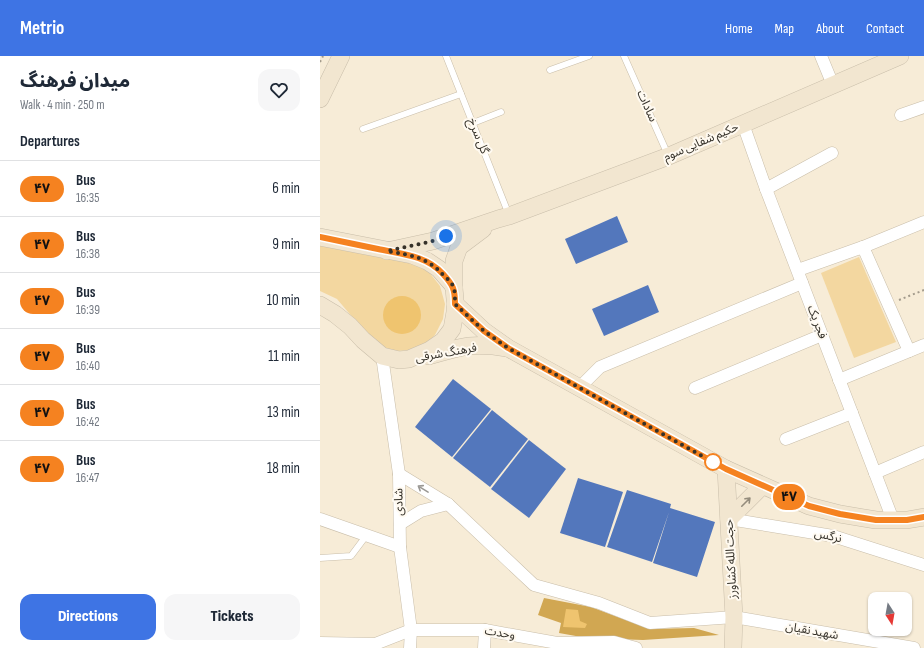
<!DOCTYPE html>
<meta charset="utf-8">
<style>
:root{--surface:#fff;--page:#f6f6f7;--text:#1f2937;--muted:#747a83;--line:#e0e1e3;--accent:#3e74e4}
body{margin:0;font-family:"Sofia Sans Condensed","Noto Sans Arabic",sans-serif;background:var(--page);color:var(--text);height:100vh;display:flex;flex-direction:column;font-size:15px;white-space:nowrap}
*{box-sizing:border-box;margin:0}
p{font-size:13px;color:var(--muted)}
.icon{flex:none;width:22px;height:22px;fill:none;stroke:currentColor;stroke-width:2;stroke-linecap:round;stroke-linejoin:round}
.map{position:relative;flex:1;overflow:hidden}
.panel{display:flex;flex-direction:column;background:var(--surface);width:320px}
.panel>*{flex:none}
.badge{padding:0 8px;border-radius:13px;font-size:14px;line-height:26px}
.needle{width:26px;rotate:169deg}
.tools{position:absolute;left:548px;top:536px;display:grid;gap:8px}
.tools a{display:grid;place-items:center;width:44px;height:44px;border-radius:8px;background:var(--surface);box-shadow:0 1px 3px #0004;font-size:20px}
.you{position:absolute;width:20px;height:20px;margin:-10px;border:3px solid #fff;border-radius:50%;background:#1a73e8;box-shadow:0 0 0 6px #1a73e833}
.map>.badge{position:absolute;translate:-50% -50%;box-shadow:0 0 0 2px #fff}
h2{padding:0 20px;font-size:15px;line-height:36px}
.round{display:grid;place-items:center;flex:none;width:42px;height:42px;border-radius:12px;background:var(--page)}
.head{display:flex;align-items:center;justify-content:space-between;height:68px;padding:0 20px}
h1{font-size:19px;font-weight:800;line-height:30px}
.action{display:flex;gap:8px;margin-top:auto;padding:8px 20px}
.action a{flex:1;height:46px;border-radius:12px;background:var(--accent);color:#fff;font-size:16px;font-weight:800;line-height:46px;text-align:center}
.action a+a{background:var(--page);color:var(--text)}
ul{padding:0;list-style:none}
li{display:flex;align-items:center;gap:12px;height:56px;padding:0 20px;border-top:1px solid var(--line)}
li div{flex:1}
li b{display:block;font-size:15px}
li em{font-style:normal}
li .badge{min-width:44px;font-weight:700;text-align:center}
header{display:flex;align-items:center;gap:24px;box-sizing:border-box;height:56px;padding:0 20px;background:var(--accent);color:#fff}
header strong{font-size:19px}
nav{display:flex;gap:22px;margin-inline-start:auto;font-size:14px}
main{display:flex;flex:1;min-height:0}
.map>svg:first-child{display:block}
.green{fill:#f3d7a0}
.forest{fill:#d1a752}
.water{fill:#efc46f}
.building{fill:#5377bc}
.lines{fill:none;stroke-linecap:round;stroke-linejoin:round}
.lane-casing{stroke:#c9beaa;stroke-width:7}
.street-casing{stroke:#c9beaa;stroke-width:13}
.secondary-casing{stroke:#c9beaa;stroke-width:18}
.path{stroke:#a29a8b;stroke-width:2;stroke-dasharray:2 3;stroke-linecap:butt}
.lane{stroke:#fff;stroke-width:6}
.street{stroke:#fff;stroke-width:12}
.secondary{stroke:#f2e6d0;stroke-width:17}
.oneway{stroke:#9a9894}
.oneway2{stroke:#948c7c}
.line-casing{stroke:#fff;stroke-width:9}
.line{stroke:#f58220;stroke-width:6}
.walk{stroke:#353129;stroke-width:4;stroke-dasharray:0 7.2}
.stop-dot{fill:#fff;stroke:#f58220;stroke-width:2}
.labels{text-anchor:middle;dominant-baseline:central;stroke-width:4;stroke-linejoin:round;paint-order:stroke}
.street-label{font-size:12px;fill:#353129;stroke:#fffaf1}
</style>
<header>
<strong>Metrio</strong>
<nav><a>Home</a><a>Map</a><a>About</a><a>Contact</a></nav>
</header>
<main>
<section class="panel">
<div class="head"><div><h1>میدان فرهنگ</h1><p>Walk · 4 min · 250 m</p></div><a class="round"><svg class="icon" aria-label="heart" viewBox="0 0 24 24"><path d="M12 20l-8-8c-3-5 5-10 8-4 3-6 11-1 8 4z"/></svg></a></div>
<h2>Departures</h2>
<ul>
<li><span class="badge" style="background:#f58220;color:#111">۴۷</span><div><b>Bus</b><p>16:35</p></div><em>6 min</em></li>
<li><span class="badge" style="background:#f58220;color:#111">۴۷</span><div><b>Bus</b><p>16:38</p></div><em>9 min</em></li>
<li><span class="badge" style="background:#f58220;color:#111">۴۷</span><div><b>Bus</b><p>16:39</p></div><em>10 min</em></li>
<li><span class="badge" style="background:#f58220;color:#111">۴۷</span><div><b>Bus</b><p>16:40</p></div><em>11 min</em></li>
<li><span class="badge" style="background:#f58220;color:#111">۴۷</span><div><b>Bus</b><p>16:42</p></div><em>13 min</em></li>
<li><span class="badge" style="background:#f58220;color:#111">۴۷</span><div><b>Bus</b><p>16:47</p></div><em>18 min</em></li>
</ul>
<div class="action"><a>Directions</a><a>Tickets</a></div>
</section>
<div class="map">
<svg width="604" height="592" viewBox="0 0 604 592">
<rect width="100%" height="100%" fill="#f7ecd7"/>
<g class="green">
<path d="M 0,188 L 94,208 L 109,216 L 120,230 L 125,248 L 123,263 L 115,279 L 104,290 L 95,294 L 75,295 L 58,290 L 45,276 L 17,243 L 0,235 Z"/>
<path d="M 539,201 L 576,286 L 534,302 L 501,217 Z"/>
</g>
<path class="forest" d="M 224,542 L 271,551 L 330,573 L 374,572 L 399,579 L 323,584 L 267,582 L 239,577 L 241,567 L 218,559 Z"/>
<g class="water">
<circle cx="82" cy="259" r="19"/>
<path d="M 246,553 L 258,554 L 260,565 L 267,568 L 265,572 L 243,571 Z"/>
</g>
<g class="building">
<path d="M 297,160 L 308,186 L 256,208 L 245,183 Z"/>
<path d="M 328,229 L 339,256 L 284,280 L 272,253 Z"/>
<path d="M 133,323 L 171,353 L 132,401 L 95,371 Z"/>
<path d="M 172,354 L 208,383 L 170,431 L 133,402 Z"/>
<path d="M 209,384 L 246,413 L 209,462 L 171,433 Z"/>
<path d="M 258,422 L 303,436 L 285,491 L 240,477 Z"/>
<path d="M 307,434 L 351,448 L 350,452 L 395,466 L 377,521 L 333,507 L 349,456 L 332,506 L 287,491 Z"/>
</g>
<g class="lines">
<defs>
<g id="lane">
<path d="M 126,0 L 189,159"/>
<path d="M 304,0 L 348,99"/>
<path d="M 230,14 L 269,0"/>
<path d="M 153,67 L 181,56"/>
<path d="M 43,73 L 141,38"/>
<path d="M 0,502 L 31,500 L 46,480"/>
</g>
<g id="street">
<path d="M 501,0 L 513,29"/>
<path d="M 581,59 L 604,51"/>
<path d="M 423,68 L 446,133 L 573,464"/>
<path d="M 446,133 L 512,97"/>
<path d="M 543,191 L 604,166"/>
<path d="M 478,214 L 543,191 L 589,295"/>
<path d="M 62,300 L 79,418 L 80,491 L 91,574 L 90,592"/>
<path d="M 519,324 L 604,289"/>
<path d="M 260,331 L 280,311 L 482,227"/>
<path d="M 375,332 L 502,279"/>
<path d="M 466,383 L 532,357"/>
<path d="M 555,417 L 604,396"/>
<path d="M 79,418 L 128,448 L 214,529 L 279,547 L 330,567 L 414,561 L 594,592"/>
<path d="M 0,463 L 80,491"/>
<path d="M 409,463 L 513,480 L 604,509"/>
<path d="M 80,468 L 101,455 L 128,448"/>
<path d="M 0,587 L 55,588 L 91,574 L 165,574 L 237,587 L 294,586 L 316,592"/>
<path d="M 164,592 L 165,574"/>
</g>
<g id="secondary">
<path d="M 0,43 L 21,0"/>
<path d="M 0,181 L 92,199 L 107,205 L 119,213 L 132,228 L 134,232 L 135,243 L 135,256 L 132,273 L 123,285 L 110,294 L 89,303 L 79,304 L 62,300 L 43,284 L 30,270 L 15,258 L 0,249"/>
<path d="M 67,195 L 113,185 L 178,163 L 189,160 L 349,100 L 580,0"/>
<path d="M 134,232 L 134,205 L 139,191 L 163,173"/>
<path d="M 135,248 L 164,275 L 188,292 L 406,413 L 489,450 L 520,458 L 556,464 L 587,464 L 604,461"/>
<path d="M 109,300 C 122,296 135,292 149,290 C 162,289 175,290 187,292"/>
<path d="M 406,413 L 414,561 L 413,592"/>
<path d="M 409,463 L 442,430"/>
</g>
</defs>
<use href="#lane" class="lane-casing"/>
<use href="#street" class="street-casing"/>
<use href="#secondary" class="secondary-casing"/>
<g class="path">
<path d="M 0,6 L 3,0"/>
<path d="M 579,244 L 604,234"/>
</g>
<use href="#lane" class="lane"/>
<use href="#street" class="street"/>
<use href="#secondary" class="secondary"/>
</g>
<defs><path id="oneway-shaft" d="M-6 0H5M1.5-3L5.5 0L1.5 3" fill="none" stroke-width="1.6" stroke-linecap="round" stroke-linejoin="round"/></defs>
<use class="oneway" href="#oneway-shaft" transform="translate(103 433) rotate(-148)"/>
<use class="oneway2" href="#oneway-shaft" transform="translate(426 446) rotate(-45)"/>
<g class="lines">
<defs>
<path id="line" d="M 0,181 C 19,185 39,189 58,193 C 81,198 106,199 123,218 C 133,229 135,233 135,248 L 164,275 L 188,292 L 406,413 L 489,450 L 520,458 L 556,464 L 587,464 L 604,461"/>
</defs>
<use href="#line" class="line-casing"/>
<use href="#line" class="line"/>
<path class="walk" d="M 126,180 L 113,185 L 67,195 C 90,199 108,201 124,220 C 128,223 132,227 134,232 C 135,237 135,243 135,248 L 164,275 L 188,292 L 393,406"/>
</g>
<circle class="stop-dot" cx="393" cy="406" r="8"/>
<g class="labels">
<g class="street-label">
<text transform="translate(327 50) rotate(66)">سادات</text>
<text transform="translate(158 80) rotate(68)">گل سرخ</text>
<text transform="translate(381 86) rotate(-23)">حکیم شفایی سوم</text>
<text transform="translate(497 266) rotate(69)">فجر یک</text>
<text transform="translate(126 297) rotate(-10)">فرهنگ شرقی</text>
<text transform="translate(79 446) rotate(-91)">شادی</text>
<text transform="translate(508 480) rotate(12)">نرگس</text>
<text transform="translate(411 503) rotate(-93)">حجت الله کشاورز</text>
<text transform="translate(492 575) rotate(10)">شهید نقیان</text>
<text transform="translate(180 577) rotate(9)">وحدت</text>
</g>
</g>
</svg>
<div class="tools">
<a><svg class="needle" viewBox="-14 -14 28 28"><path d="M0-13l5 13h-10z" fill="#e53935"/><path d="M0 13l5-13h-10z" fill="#747a83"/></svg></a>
</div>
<div class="you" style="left:126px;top:180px"></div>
<b class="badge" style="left:469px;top:441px;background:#f58220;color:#111">۴۷</b>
</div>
</main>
